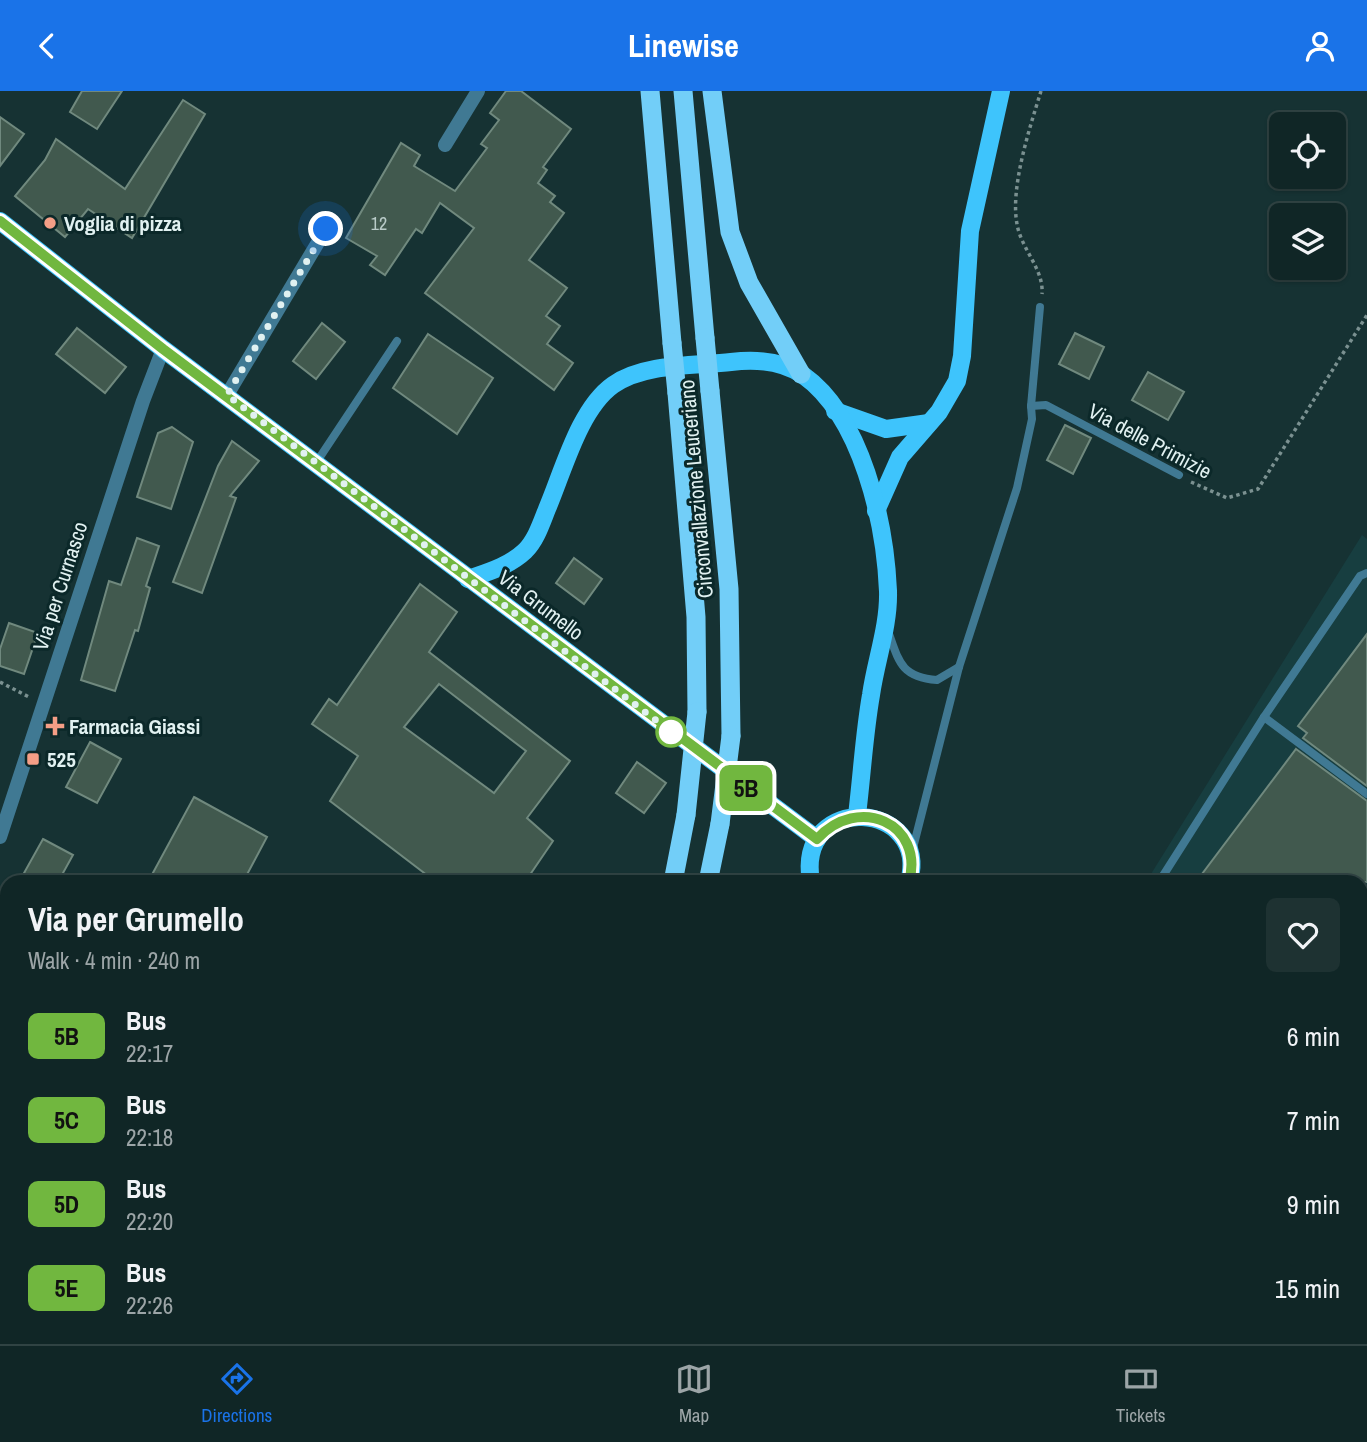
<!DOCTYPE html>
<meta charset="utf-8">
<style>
:root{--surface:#102626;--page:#1e3232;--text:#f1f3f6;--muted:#9ca5a7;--line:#304343;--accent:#1a73e8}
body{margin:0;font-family:"Archivo Narrow",sans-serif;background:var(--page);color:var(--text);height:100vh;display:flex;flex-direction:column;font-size:26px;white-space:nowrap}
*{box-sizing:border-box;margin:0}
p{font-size:23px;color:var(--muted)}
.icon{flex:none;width:38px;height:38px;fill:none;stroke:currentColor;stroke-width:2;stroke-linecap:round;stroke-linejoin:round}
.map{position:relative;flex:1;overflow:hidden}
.side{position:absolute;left:0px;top:784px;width:1368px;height:469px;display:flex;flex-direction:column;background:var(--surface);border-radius:21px 21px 0 0;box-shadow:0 2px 5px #0004,0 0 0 2px var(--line)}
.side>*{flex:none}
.badge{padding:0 14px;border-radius:10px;font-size:24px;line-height:46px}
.fabs{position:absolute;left:1269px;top:21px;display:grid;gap:14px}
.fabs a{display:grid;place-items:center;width:77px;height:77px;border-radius:10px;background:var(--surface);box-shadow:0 2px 5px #0004,0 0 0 2px var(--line);font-size:35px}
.you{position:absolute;width:35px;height:35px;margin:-18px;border:5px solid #fff;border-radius:50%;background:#1a73e8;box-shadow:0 0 0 10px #1a73e833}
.map>.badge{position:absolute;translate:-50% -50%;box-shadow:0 0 0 4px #fff}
.round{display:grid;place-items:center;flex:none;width:74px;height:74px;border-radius:10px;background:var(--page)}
.summary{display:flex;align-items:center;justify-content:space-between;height:119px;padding:0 28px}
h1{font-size:33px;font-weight:700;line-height:52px}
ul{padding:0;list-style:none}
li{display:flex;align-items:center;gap:21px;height:84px;padding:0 28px}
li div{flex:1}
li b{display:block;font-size:26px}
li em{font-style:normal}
li .badge{min-width:77px;font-weight:700;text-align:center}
header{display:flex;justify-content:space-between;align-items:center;height:91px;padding:0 28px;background:var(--accent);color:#fff;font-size:32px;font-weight:700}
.tabs{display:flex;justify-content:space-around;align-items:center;height:98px;border-top:2px solid var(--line);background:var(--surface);font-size:19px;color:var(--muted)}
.tabs a{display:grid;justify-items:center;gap:4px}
.tabs .on{color:var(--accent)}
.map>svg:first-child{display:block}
.built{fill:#173e40}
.building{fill:#41594e;stroke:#70897e;stroke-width:2;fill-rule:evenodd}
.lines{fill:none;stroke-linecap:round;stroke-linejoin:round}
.path{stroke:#7b9191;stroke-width:3.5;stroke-dasharray:3.5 3.5;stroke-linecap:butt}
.service{stroke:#407993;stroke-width:8}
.minor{stroke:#407993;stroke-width:14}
.tertiary{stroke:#407993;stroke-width:14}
.primary{stroke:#3ec4fc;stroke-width:18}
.trunk{stroke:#72cef8;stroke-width:19}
.trunk-bridge{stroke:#72cef8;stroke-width:19}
.line-casing{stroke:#fff;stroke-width:16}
.line{stroke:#71b73f;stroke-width:10}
.walk{stroke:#e1f1f1;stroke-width:7;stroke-dasharray:0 12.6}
.poi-dot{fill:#f49e86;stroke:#0b2829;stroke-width:2.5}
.stop-dot{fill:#fff;stroke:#71b73f;stroke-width:3.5}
.labels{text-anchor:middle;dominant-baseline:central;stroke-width:6;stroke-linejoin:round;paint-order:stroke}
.number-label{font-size:18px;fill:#b9cbc8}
.poi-label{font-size:21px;font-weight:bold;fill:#e1f1f1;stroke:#0b2829;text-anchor:start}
.street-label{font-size:21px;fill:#e1f1f1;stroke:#0b2829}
</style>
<header><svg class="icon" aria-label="back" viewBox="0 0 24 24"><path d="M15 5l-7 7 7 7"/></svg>Linewise<svg class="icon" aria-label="person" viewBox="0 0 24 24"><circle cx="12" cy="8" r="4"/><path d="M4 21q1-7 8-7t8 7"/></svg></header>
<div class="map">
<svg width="1367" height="1253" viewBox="0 0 1367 1253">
<rect width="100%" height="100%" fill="#163233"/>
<g class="built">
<path d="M 1362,444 L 1367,448 L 1367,1166 L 1362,1162 L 1362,791 L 1146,791 Z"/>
<path d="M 653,1246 L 1209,1246 L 1205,1253 L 648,1253 Z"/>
</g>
<g class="building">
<path d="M 82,0 L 122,0 L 97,38 L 70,21 Z"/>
<path d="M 506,0 L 521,0 L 571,38 L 543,76 L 547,79 L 538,92 L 555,105 L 550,111 L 564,122 L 529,169 L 567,197 L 546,225 L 560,235 L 547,253 L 573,272 L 554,299 L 425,202 L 474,137 L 440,112 L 422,142 L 416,138 L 385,184 L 370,174 L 377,165 L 346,147 L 401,52 L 420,64 L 414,75 L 455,100 L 487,57 L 481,53 L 499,29 L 490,22 Z"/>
<path d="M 183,9 L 205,23 L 132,147 L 88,118 L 65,146 L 15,105 L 45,69 L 56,48 L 125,98 Z"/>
<path d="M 0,26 L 24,43 L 0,75 Z"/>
<path d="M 322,232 L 345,251 L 316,288 L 293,270 Z"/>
<path d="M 77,237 L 126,276 L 105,302 L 56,263 Z"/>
<path d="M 1075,242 L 1104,256 L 1089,288 L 1059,273 Z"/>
<path d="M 428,243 L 493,287 L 457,343 L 393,297 Z"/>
<path d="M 1148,281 L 1184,301 L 1168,329 L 1132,309 Z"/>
<path d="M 1065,334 L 1091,347 L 1073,383 L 1047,369 Z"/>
<path d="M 172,336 L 193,351 L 171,418 L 137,406 L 158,342 Z"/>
<path d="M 232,350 L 259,370 L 230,405 L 236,407 L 202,502 L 173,491 L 218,375 Z"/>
<path d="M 137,447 L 159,455 L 146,495 L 150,497 L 138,540 L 135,539 L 115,600 L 81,589 L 109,490 L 121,494 Z"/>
<path d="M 574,467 L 602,488 L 584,513 L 556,492 Z"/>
<path d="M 420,493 L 457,521 L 429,561 L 570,670 L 527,727 L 553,750 L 525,791 L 436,791 L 330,710 L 358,665 L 312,633 L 329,608 L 337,614 ZM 439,593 L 526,660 L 494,702 L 404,636 Z"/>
<path d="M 9,532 L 38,542 L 24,583 L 0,575 L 0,558 Z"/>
<path d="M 1367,543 L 1367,695 L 1303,647 L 1307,642 L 1298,635 Z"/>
<path d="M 90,651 L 121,668 L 97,712 L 66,696 Z"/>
<path d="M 1296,658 L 1367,710 L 1367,791 L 1196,791 Z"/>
<path d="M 637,671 L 666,692 L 644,722 L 616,702 Z"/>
<path d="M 194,706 L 267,746 L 243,791 L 148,791 Z"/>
<path d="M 43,748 L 73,764 L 58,791 L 40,791 L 24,782 Z"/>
</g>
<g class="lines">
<g class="path">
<path d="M 1041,0 C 1030,36 1010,96 1017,133 C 1021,158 1044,178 1042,203"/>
<path d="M 1191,391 L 1227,407 L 1258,398 L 1367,224"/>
<path d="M 0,591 L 29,606"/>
</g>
<g class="service">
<path d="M 1031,315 L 1040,216"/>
<path d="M 316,372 L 397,250"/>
<path d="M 888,540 C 899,571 901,586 937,589 L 959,576"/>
<path d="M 1264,626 L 1367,703"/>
<path d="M 912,761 L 959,576 L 1017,397 L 1032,328 L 1031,315 L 1046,314 L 1179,384"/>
<path d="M 1159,791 L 1264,626 L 1360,485 L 1367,482"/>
<path d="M 1362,942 L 1367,947"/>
<path d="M 1362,1116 L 1367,1120"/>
<path d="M 1183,1253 L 1188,1246"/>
</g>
<g class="minor">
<path d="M 445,54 L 478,0"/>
<path d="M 227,304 L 326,138"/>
<path d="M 0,880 L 7,883"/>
<path d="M 0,1026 L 7,1030"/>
<path d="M 399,1253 L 402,1246"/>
<path d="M 610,1253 L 615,1246"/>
</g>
<path class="tertiary" d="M 0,746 L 143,310 L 163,258"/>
<g class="primary">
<path d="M 0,130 L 163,258 L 817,748"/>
<path d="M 835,320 L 886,338 L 929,332"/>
<path d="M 876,420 L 900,366 L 939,321 L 957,290 L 962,265 L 970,140 L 1001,0"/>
<path d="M 468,488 C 488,481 509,475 525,460 C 536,449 541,433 547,418 C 563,381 579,318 613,294 C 644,272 695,275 731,271 C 755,268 782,270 803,284 C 862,326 885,431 888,500 C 889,535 876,569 871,604 C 864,644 862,684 857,724"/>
<path d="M 811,791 C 795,699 931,710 909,791"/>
<path d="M 1362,1176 L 1367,1181"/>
</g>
<g class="trunk">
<path d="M 650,0 L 672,252"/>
<path d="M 683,0 L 705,247"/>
<path d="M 712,0 L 730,141 L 749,192 L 801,283"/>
<path d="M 710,300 L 729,498 L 731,645"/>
<path d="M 677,302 L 696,526 L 697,621"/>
<path d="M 673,791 L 686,724"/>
<path d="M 708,791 L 720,733"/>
<path d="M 447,1253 L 451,1246"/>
<path d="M 485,1253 L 489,1246"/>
</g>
<g class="trunk-bridge">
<path d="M 705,247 L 710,300"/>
<path d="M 672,252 L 677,302"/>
<path d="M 686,724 L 697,621"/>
<path d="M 720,733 L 731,645"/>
</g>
</g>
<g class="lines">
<defs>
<path id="line" d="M 0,130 L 163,258 L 817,748 C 858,703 925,732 909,791"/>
</defs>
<use href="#line" class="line-casing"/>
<use href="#line" class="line"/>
<path class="walk" d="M 326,138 L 227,304 L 678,646 L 671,641"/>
</g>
<g class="poi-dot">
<circle cx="50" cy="132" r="7"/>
<path d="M51.5 624.5h7v7h7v7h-7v7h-7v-7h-7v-7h7z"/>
<rect x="26" y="661" width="14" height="14" rx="3.5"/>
</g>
<circle class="stop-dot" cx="671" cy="641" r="14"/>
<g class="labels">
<g class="number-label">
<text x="379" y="132">12</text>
</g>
<g class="poi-label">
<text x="64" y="132">Voglia di pizza</text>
<text x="69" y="635">Farmacia Giassi</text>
<text x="47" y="668">525</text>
</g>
<g class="street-label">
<text transform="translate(1150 350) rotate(28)">Via delle Primizie</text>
<text transform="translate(696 398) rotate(-95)">Circonvallazione Leuceriano</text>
<text transform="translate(60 495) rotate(-72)">Via per Curnasco</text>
<text transform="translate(541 514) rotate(37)">Via Grumello</text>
</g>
</g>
</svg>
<div class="fabs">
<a><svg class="icon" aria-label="locate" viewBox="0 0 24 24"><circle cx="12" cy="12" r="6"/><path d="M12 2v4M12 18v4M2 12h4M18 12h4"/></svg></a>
<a><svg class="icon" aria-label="layers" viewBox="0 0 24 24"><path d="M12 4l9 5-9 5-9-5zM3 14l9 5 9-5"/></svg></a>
</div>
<div class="you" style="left:326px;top:138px"></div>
<b class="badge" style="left:746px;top:697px;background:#71b73f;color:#111">5B</b>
<section class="side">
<div class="summary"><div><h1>Via per Grumello</h1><p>Walk · 4 min · 240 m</p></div><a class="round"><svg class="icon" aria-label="heart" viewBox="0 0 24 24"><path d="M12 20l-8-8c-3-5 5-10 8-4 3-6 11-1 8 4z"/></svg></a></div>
<ul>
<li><span class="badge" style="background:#71b73f;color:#111">5B</span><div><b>Bus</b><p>22:17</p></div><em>6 min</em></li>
<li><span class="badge" style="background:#71b73f;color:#111">5C</span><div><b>Bus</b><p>22:18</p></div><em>7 min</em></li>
<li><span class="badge" style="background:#71b73f;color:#111">5D</span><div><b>Bus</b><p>22:20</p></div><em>9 min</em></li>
<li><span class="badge" style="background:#71b73f;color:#111">5E</span><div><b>Bus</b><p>22:26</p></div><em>15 min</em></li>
</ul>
</section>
</div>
<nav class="tabs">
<a class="on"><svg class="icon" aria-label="directions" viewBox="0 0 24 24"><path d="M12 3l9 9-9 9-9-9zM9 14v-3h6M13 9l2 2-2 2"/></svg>Directions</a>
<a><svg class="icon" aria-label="map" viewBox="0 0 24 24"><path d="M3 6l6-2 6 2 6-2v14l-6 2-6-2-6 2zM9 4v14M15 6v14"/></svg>Map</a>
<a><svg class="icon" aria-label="tickets" viewBox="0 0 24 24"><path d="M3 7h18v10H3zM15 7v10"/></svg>Tickets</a>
</nav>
